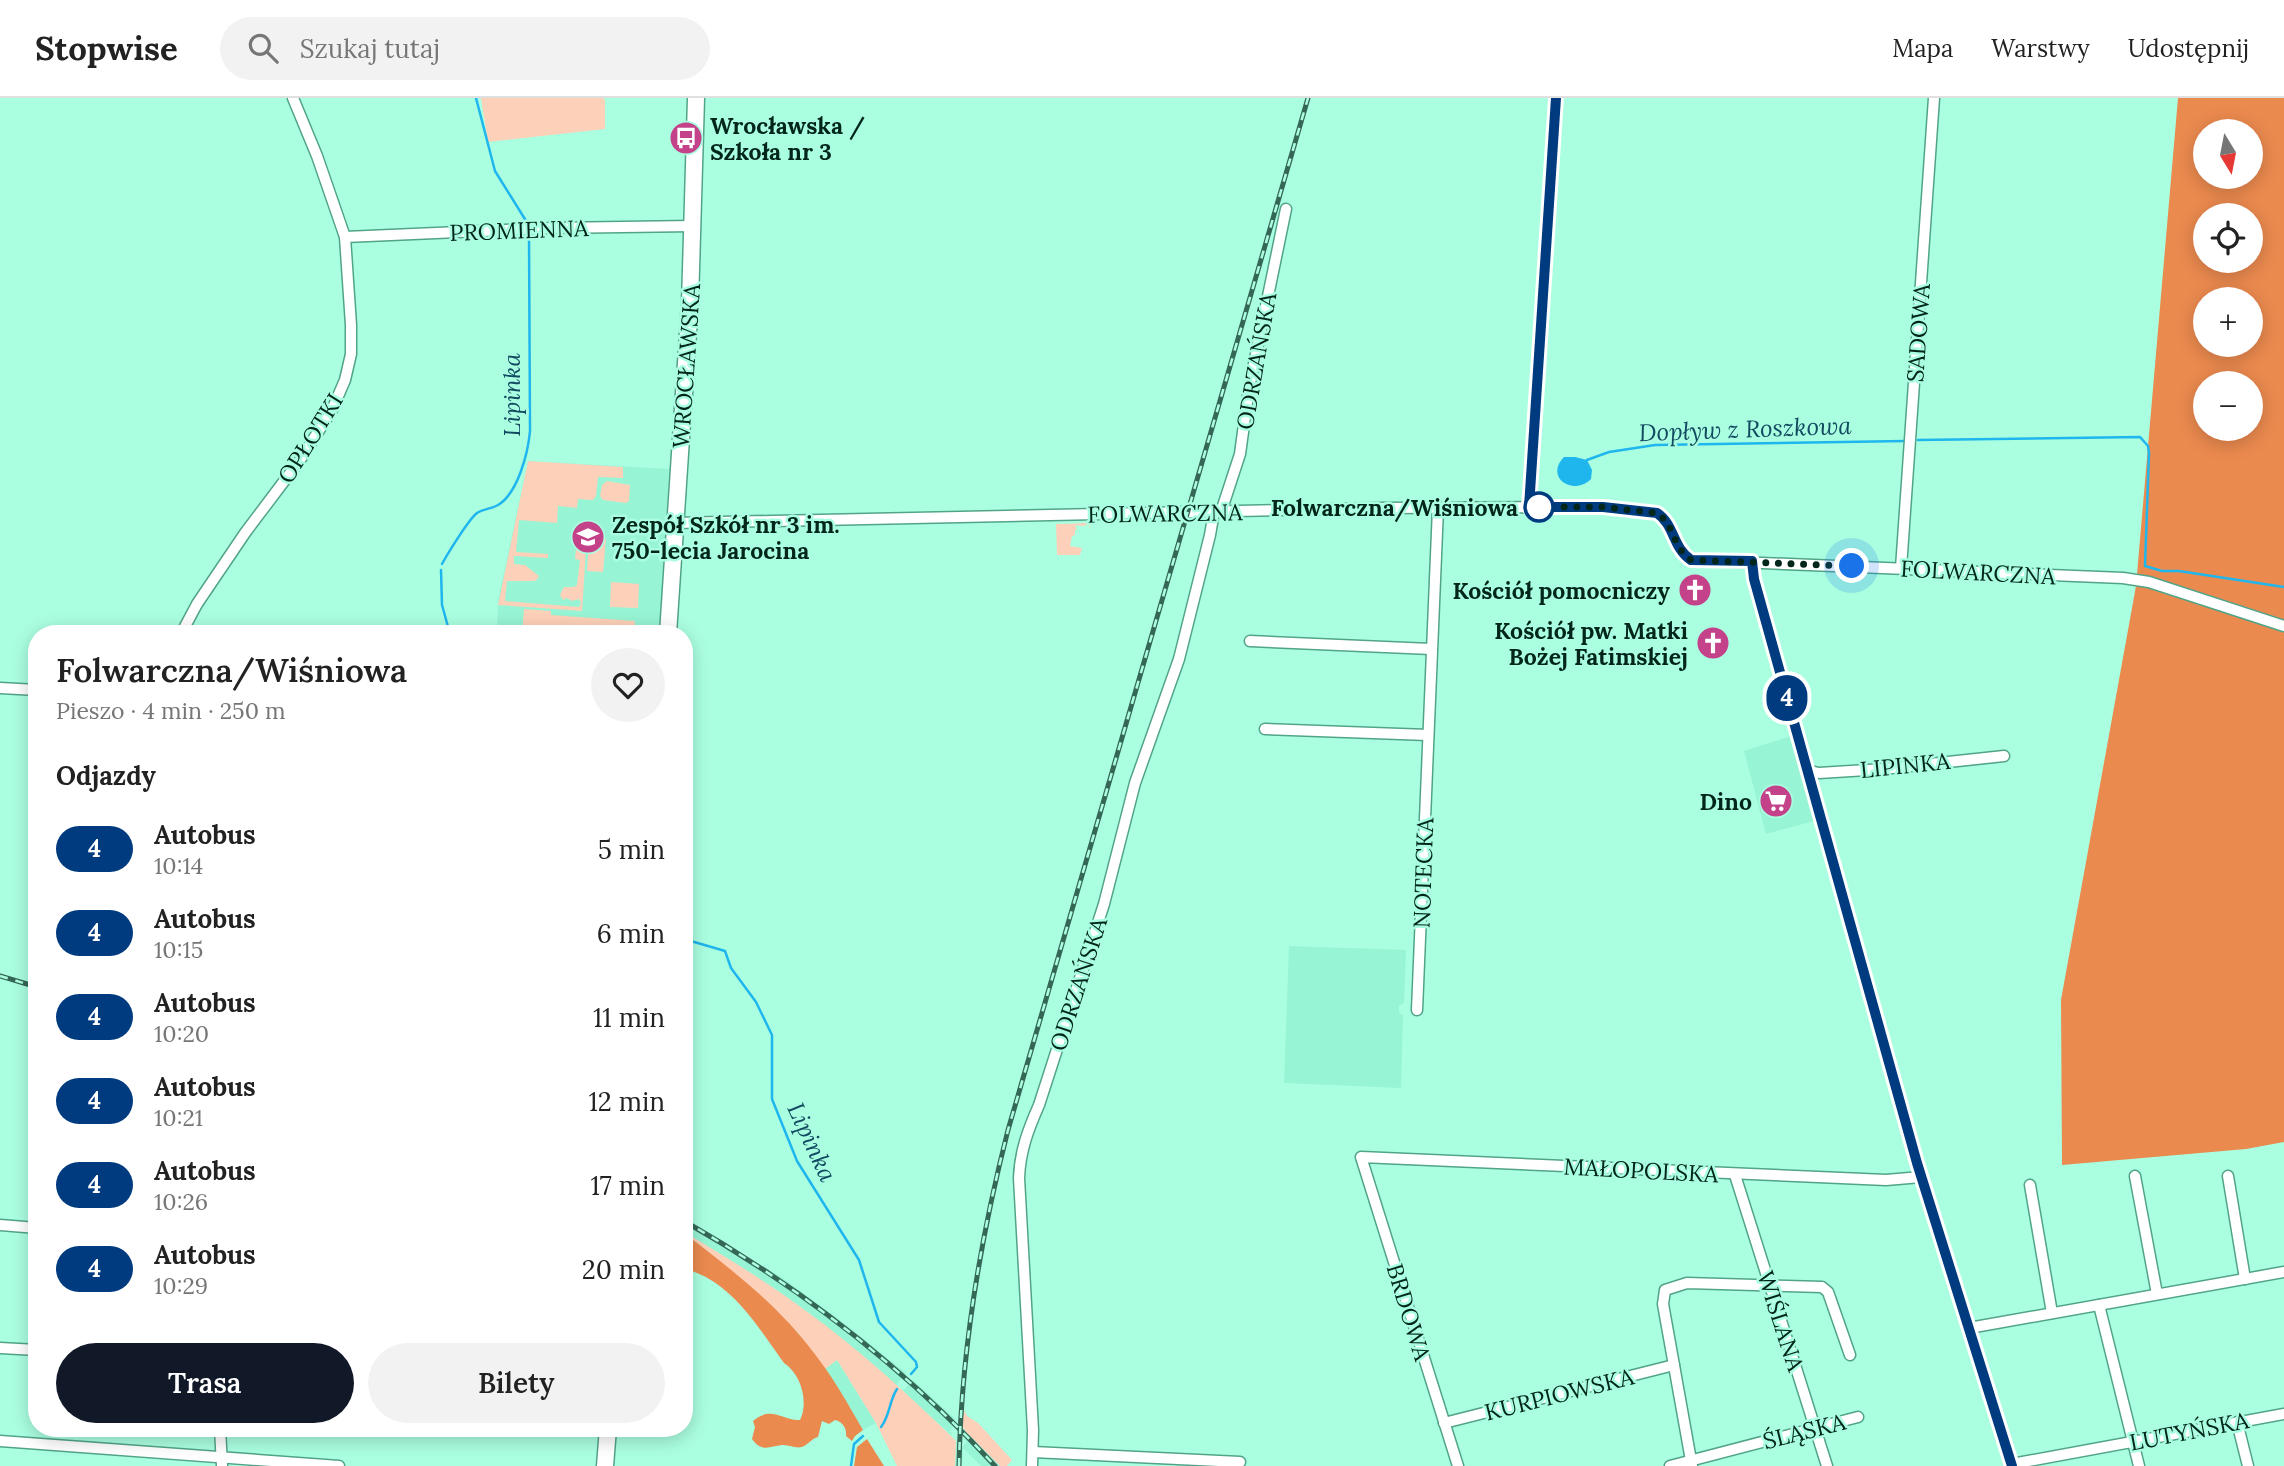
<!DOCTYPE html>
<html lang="pl">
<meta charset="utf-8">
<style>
:root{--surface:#fff;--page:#f2f2f2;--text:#222;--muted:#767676;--line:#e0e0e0;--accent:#111827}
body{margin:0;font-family:Lora,serif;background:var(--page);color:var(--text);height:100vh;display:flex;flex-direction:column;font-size:26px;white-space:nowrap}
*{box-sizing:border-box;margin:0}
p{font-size:23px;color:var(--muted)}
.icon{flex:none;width:38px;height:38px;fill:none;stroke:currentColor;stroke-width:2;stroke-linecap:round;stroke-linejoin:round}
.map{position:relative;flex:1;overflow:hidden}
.side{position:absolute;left:28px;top:527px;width:665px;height:812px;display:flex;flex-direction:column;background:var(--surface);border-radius:28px;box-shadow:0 4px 18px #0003}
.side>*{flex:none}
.badge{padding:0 14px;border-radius:23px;font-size:24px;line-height:46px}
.needle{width:46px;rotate:170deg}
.buttons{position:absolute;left:2193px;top:21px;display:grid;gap:14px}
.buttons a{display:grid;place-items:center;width:70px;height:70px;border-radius:50%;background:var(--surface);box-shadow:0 4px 18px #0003;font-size:35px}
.you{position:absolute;width:35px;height:35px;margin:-18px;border:5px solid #fff;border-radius:50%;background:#1a73e8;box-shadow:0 0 0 10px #1a73e833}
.map>.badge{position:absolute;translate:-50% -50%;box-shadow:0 0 0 4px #fff}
h2{padding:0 28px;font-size:26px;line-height:63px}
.round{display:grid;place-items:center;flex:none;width:74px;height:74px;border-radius:37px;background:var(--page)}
.overview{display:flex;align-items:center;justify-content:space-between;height:119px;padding:0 28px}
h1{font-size:33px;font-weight:600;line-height:52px}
.cta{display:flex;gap:14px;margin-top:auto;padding:14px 28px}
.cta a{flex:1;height:80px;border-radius:42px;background:var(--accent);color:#fff;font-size:28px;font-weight:600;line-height:80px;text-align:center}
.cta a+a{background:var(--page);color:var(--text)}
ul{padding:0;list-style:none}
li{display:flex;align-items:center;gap:21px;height:84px;padding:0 28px}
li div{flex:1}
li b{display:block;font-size:26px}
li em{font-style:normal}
li .badge{min-width:77px;font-weight:700;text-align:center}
header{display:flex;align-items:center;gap:42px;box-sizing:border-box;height:98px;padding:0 35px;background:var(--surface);border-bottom:2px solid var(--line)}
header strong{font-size:33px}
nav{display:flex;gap:38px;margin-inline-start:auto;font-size:24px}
.search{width:490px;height:63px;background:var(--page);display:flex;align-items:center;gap:18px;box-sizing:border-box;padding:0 24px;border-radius:38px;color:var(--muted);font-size:26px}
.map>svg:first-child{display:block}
.built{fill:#97f4d4}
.green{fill:#fdd1b9}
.forest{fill:#eb8a4f;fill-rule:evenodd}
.water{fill:#1fb6ee}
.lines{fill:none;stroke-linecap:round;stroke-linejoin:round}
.stream{stroke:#1fb6ee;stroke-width:2.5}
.minor-casing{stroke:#51a489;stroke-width:13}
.primary-casing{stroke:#51a489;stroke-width:19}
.minor{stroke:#fff;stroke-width:10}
.primary{stroke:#fff;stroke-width:16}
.rail-casing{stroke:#356757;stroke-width:5}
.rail{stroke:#abffe1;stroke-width:2.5;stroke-dasharray:8;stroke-linecap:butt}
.line-casing{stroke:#fff;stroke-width:16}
.line{stroke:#003b80;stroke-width:10}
.walk{stroke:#02261c;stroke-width:7;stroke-dasharray:0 12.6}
.stop-dot{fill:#fff;stroke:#003b80;stroke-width:3.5}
.labels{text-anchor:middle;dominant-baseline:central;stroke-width:5;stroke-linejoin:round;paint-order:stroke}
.poi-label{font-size:23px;font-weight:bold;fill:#02261c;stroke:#abffe1;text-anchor:end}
.street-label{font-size:23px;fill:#02261c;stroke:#abffe1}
.stop-label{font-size:23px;font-weight:bold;fill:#02261c;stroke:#abffe1;text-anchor:end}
.water-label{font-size:24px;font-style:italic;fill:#124a61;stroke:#abffe1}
</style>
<header>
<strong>Stopwise</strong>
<div class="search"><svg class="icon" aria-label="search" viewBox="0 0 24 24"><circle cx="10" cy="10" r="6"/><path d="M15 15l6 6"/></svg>Szukaj tutaj</div>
<nav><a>Mapa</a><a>Warstwy</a><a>Udostępnij</a></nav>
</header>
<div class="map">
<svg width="2284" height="1368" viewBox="0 0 2284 1368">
<rect width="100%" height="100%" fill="#abffe1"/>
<g class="built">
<path d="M 528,363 L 669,371 L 660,535 L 497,536 L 498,502 Z"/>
<path d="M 1791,638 L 1814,723 L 1766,736 L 1744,653 Z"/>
<path d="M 1289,848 L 1406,852 L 1404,905 L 1399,908 L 1399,915 L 1403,917 L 1401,990 L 1284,985 Z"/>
<path d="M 684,1120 L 781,1179 L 837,1220 L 906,1275 L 896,1287 L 808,1214 L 730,1162 L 684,1134 Z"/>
<path d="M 837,1262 L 876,1325 L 863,1332 L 825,1271 Z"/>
<path d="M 913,1282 L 955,1321 L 950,1326 L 953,1329 L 950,1333 L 952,1336 L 951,1337 L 903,1293 Z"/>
<path d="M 968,1337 L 973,1339 L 1000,1368 L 981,1368 L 963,1350 L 962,1368 L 955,1368 L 956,1343 L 962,1349 L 967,1344 L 964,1341 Z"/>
</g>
<g class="green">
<path d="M 481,0 L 603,0 L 605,2 L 605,31 L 488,44 Z"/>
<path d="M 528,363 L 623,369 L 623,380 L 598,379 L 596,398 L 593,402 L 578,401 L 577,410 L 558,408 L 557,425 L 519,422 L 516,454 L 548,456 L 548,460 L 514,458 L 514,466 L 525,467 L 539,478 L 538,480 L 535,483 L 507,483 L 505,503 L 579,509 L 581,505 L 579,501 L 572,503 L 567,500 L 563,502 L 560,497 L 564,489 L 574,489 L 577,487 L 580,462 L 575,461 L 576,451 L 586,452 L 582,513 L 498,507 Z"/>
<path d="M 607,383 L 630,387 L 629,403 L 626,405 L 603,402 L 600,398 L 602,387 Z"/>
<path d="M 1091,425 L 1089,431 L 1089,426 L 1083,428 L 1075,427 L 1077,432 L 1075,432 L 1075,437 L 1072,438 L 1070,448 L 1082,450 L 1080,457 L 1057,457 L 1056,426 Z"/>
<path d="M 589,440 L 606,441 L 603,474 L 587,473 Z"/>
<path d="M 611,484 L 639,486 L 638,510 L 610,509 Z"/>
<path d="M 524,511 L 551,513 L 551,517 L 635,523 L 634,535 L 522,535 Z"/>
<path d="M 684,1134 C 726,1159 767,1184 806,1213 C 859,1251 909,1297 956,1343 L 955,1368 L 897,1368 L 876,1325 L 837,1262 L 825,1271 L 798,1235 L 750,1189 Z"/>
<path d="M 964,1312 L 967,1318 L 978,1325 L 1012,1362 L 1007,1368 L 1000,1368 L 966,1334 L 962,1328 Z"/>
</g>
<g class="forest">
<path d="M 2178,0 L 2284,0 L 2284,1044 L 2246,1051 L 2062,1067 L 2061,902 L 2136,488 ZM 2205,33 L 2250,33 L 2250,79 L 2205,79 ZM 2205,117 L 2250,117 L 2250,163 L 2205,163 ZM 2205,201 L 2250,201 L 2250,247 L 2205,247 ZM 2205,285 L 2250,285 L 2250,331 L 2205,331 Z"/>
<path d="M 684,1135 C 731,1171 779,1208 814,1255 C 833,1279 848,1306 863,1332 L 855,1338 L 852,1343 L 846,1338 C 847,1331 843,1324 835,1322 L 829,1326 L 822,1323 L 818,1339 C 811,1341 810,1345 804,1348 C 797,1352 789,1346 782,1347 C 770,1348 762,1355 752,1341 L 755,1329 L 753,1323 C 772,1307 782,1323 800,1322 C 809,1304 801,1276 784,1265 C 758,1229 730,1181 684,1171 Z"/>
<path d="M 867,1341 L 884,1368 L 854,1368 L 857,1349 Z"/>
</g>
<path class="water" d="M 1564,359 L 1575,359 L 1587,362 L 1592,372 L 1591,381 C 1573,399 1544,379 1564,359 Z"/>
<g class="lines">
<g class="stream">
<path d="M 476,0 L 495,73 L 528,126"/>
<path d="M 1918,342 L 2140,339 L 2148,348 L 2149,355 L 2145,468 L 2162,473 L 2179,473 L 2284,489"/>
<path d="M 1587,362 L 1609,354 L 1655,347 L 1905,343"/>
<path d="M 442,466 C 448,455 469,421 477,415 C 483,411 491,411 498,407 C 518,395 528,355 530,333 L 529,137"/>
<path d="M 441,472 L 442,507 L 450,536"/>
<path d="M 684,841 L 725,853 L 731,870 L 756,904 L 772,937 L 772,1001 L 797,1063 L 859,1162 L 879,1224 L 916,1264 L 917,1269 L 911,1276"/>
<path d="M 881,1329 C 890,1318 889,1303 897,1291"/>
<path d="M 851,1368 L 854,1346 L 863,1338"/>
</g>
<defs>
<g id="minor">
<path d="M 345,139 L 552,130 L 693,128"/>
<path d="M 1529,409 L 1556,0"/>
<path d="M 1221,414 L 1240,356 L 1249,290 L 1286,111"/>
<path d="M 676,425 L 1378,410 L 1603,409 L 1657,415 C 1675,427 1673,450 1691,462 L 2123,480 L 2149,484 L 2284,528"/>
<path d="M 1752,463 L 1754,482 L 1917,1065 L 2012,1368"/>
<path d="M 1901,470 L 1934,0"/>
<path d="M 181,536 L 197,506 L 245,435 L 300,362 L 332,312 L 345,282 L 351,256 L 351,227 L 345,139 L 317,58 L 293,0"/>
<path d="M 1250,543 L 1431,551"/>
<path d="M 0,590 L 37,592"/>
<path d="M 1265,631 L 1428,637"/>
<path d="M 1806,672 L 1819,675 L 1883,671 L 2004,658"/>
<path d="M 1417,912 L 1438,410"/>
<path d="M 1735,1077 L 1827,1368"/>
<path d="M 2135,1078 L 2157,1196"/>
<path d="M 2228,1078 L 2245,1181"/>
<path d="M 2030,1087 L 2052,1215"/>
<path d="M 0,1127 L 37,1130"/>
<path d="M 2099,1207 L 2139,1368"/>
<path d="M 1969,1230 L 2284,1174"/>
<path d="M 0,1250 L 37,1252"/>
<path d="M 2237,1324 L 2248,1368"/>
<path d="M 1444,1325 L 1674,1267"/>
<path d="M 220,1330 L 222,1368"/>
<path d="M 0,1343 L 339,1368"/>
<path d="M 1033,1354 L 1240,1364"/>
<path d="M 2012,1366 L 2284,1316"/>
<path d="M 1032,1368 L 1033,1332 L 1019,1080 C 1020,1053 1028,1032 1039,1007 L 1104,806 L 1135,685 L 1179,561 L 1210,437 L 1214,414"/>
<path d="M 1458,1368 L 1361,1059 L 1886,1082 L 1921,1079"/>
<path d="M 1670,1368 L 1858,1319"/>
<path d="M 1692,1368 L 1663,1206 L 1665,1192 L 1687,1185 L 1822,1189 L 1828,1194 L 1850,1257"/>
</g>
<g id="primary">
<path d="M 668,536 L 690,205 L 696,0"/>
<path d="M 605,1368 L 608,1330"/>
</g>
</defs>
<use href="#minor" class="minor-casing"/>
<use href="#primary" class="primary-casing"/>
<use href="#minor" class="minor"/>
<use href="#primary" class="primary"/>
<defs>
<g id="rail">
<path d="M 0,878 L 37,889"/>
<path d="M 684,1123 C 798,1188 906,1271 995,1368"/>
<path d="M 959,1368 C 961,1254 980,1142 1008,1032 L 1308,0"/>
</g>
</defs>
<use href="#rail" class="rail-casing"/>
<use href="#rail" class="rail"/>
</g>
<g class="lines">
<defs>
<path id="line" d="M 1556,0 L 1529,409 L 1603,409 L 1657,415 C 1675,427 1672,449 1691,462 L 1752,463 L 1754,481 L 1917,1065 L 2012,1368"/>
</defs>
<use href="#line" class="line-casing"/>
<use href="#line" class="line"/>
<path class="walk" d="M 1539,409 L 1603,409 L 1657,415 C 1675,427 1672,449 1691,462 L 1852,468"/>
</g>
<defs>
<symbol id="bus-disc" viewBox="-11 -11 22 22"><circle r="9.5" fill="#c44289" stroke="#abffe1"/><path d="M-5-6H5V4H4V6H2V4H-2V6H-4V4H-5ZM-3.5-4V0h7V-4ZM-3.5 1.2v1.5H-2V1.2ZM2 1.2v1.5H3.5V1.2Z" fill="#fff"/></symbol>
<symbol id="school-disc" viewBox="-11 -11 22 22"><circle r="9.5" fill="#c44289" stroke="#abffe1"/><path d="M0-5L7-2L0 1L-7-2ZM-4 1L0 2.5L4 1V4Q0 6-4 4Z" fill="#fff"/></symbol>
<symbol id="church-disc" viewBox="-11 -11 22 22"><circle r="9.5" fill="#c44289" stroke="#abffe1"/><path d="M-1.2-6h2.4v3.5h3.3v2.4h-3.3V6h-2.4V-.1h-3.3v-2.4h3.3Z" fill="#fff"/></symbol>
<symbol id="supermarket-disc" viewBox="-11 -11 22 22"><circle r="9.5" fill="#c44289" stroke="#abffe1"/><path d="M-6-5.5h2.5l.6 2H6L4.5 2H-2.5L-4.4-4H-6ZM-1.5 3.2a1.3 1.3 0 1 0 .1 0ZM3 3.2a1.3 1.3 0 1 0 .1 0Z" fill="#fff"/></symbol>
</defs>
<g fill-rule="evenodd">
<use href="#bus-disc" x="667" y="21" width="38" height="38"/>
<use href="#school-disc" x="569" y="420" width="38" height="38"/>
<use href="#church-disc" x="1676" y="473" width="38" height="38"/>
<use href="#church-disc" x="1694" y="526" width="38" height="38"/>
<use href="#supermarket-disc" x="1757" y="684" width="38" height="38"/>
</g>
<circle class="stop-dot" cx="1539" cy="409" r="14"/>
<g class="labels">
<g class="poi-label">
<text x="710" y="27" text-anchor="start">Wrocławska /<tspan x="710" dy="26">Szkoła nr 3</tspan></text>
<text x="612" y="426" text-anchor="start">Zespół Szkół nr 3 im.<tspan x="612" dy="26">750-lecia Jarocina</tspan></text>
<text x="1670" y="492">Kościół pomocniczy</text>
<text x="1688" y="532">Kościół pw. Matki<tspan x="1688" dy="26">Bożej Fatimskiej</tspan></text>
<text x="1752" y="703">Dino</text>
</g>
<g class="street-label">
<text transform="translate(519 132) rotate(-2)">PROMIENNA</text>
<text transform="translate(1918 235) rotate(-86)">SADOWA</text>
<text transform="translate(1256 263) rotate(-80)">ODRZAŃSKA</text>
<text transform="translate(686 268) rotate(-86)">WROCŁAWSKA</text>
<text transform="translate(310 340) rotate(-58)">OPŁOTKI</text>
<text transform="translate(1165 415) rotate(-1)">FOLWARCZNA</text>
<text transform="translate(1978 474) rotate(3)">FOLWARCZNA</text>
<text transform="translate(1905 667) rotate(-6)">LIPINKA</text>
<text transform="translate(1423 775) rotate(-88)">NOTECKA</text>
<text transform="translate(1078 886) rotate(-72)">ODRZAŃSKA</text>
<text transform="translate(1641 1072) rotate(3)">MAŁOPOLSKA</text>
<text transform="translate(1409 1214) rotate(73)">BRDOWA</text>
<text transform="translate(1781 1223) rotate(72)">WIŚLANA</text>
<text transform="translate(1559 1296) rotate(-14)">KURPIOWSKA</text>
<text transform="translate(1804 1333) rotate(-14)">ŚLĄSKA</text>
<text transform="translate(2189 1333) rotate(-11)">LUTYŃSKA</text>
</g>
<g class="stop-label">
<text x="1518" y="409">Folwarczna/Wiśniowa</text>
</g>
<g class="water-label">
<text transform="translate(511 297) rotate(-90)">Lipinka</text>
<text transform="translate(1745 331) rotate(-2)">Dopływ z Roszkowa</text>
<text transform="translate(812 1044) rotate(65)">Lipinka</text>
</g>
</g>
</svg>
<div class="buttons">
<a><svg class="needle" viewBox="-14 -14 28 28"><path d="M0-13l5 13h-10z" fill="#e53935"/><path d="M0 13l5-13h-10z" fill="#767676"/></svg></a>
<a><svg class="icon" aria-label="locate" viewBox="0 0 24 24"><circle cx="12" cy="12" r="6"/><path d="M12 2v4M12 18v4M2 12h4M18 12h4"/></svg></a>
<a>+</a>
<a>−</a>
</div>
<div class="you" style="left:1852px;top:468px"></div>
<b class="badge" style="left:1787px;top:600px;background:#003b80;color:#fff">4</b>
<section class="side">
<div class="overview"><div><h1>Folwarczna/Wiśniowa</h1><p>Pieszo · 4 min · 250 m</p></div><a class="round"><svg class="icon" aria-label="heart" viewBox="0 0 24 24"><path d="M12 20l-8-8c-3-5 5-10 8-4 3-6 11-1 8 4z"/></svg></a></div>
<h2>Odjazdy</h2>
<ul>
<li><span class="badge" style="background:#003b80;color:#fff">4</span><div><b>Autobus</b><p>10:14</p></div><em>5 min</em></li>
<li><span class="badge" style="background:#003b80;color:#fff">4</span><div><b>Autobus</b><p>10:15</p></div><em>6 min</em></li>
<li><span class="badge" style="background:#003b80;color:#fff">4</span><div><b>Autobus</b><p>10:20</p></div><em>11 min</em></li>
<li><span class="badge" style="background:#003b80;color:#fff">4</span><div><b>Autobus</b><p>10:21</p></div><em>12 min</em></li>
<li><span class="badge" style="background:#003b80;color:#fff">4</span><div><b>Autobus</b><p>10:26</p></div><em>17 min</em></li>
<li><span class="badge" style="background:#003b80;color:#fff">4</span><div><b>Autobus</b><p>10:29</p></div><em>20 min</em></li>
</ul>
<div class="cta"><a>Trasa</a><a>Bilety</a></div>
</section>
</div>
